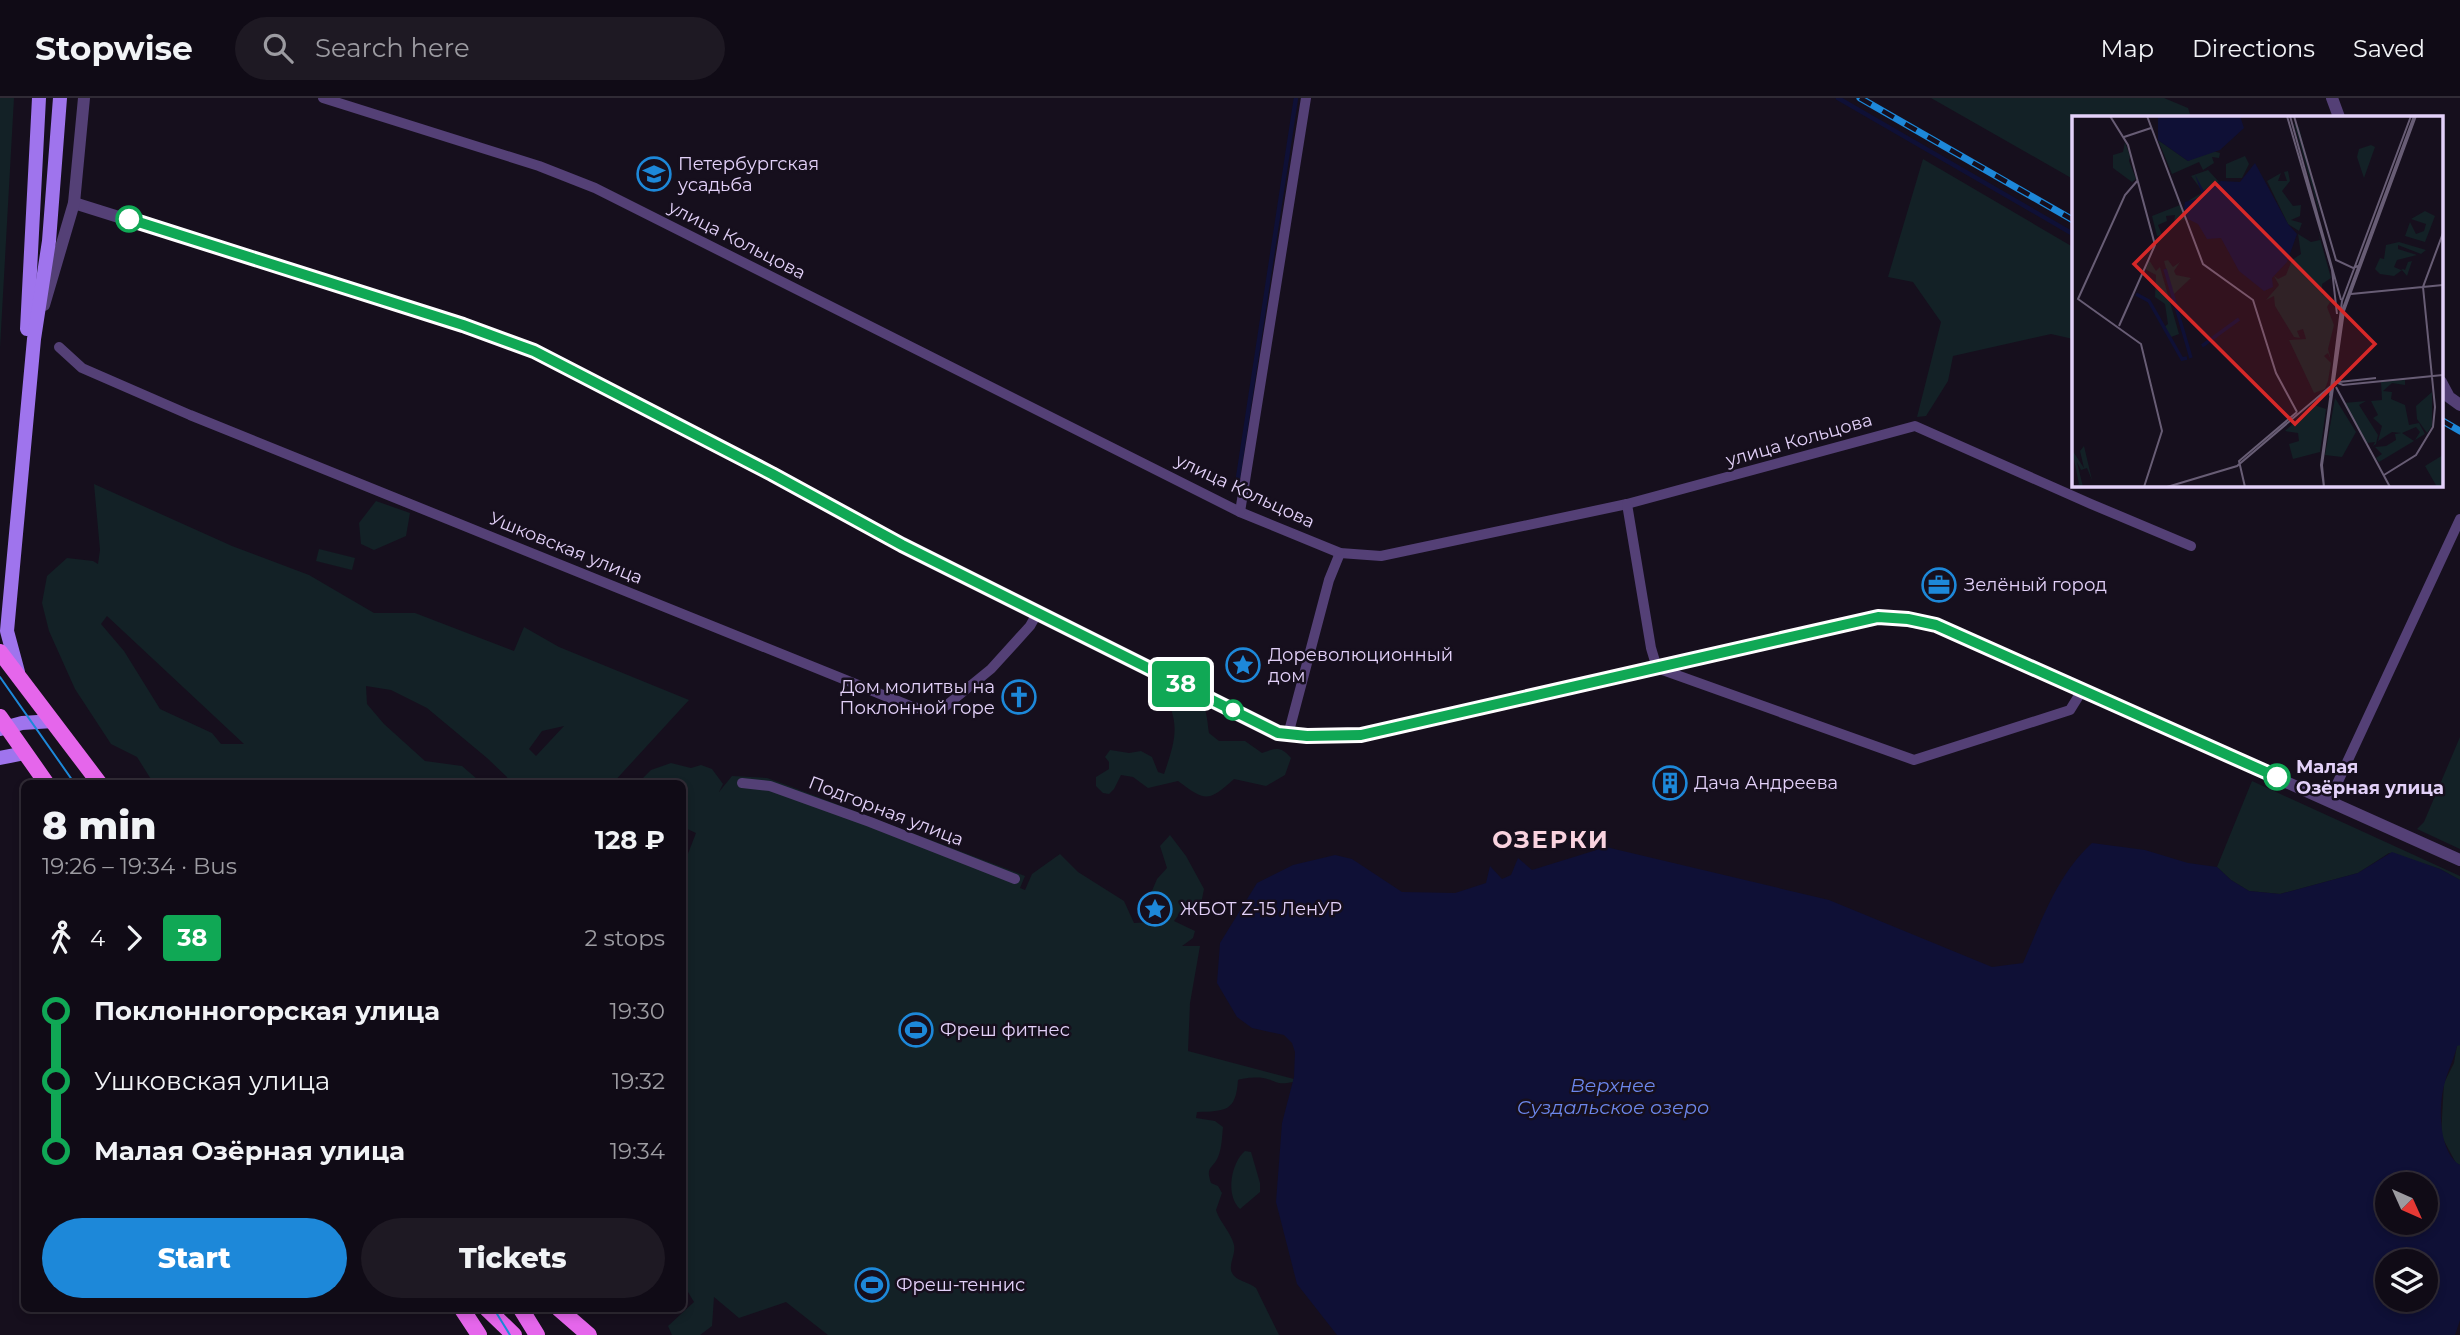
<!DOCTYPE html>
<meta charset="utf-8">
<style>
:root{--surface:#100b16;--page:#1e1923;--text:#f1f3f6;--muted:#9c9ba1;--line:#302b35;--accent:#1d88d9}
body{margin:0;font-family:Montserrat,sans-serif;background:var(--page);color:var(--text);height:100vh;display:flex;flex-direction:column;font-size:26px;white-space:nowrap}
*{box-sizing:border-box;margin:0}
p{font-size:23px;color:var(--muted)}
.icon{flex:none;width:38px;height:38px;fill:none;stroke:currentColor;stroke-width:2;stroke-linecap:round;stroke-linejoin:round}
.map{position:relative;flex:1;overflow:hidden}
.sheet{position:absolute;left:21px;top:682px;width:665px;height:532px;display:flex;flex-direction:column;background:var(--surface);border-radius:10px;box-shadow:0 4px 10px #0003,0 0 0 2px var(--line)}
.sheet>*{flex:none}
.badge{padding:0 14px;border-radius:5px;font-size:24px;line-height:46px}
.needle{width:46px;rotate:135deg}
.tools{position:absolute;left:2375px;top:1074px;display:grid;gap:14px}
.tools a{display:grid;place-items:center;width:63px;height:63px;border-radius:50%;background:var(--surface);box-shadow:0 4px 10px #0003,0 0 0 2px var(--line);font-size:35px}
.map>.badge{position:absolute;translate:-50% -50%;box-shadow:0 0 0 4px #fff}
.legs{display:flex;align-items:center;gap:10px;height:77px;padding:0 21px;font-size:23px}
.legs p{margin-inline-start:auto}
.overview{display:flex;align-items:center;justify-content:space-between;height:119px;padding:0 21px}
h1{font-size:38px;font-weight:800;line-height:52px}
.button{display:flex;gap:14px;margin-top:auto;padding:14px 21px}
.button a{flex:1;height:80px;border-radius:42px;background:var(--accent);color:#fff;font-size:28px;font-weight:800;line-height:80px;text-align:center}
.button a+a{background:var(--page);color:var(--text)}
ul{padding:0 21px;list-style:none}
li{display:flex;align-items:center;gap:24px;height:70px;font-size:26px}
li i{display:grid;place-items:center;width:10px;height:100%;margin:0 9px;background:currentColor}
li i::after{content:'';width:18px;height:18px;margin:-9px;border:5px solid;border-radius:50%;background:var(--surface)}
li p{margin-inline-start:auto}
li:first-child i{background:linear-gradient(#0000 50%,currentColor 0)}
li:last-child i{background:linear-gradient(currentColor 50%,#0000 0)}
header{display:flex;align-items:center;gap:42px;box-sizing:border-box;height:98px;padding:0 35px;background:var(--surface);border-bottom:2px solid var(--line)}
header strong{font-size:33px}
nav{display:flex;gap:38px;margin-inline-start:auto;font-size:24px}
.search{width:490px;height:63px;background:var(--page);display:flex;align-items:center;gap:18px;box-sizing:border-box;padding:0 24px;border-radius:38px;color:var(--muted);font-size:26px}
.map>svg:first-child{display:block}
.green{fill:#132126;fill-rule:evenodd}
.water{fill:#0f1036;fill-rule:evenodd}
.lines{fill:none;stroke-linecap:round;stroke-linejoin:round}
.stream{stroke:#0f1036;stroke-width:4.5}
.minor{stroke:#544076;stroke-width:10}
.tertiary{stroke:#544076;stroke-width:12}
.secondary{stroke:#9f74ed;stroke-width:14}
.primary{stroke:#e566eb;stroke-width:16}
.tram{stroke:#1d88d9;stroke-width:2}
.rail-casing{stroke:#1d88d9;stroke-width:7}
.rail{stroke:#160f1d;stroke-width:4.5;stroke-dasharray:13;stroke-linecap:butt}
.line-1-casing{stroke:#fff;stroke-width:16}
.line-1{stroke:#10a855;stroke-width:10}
.stop-1-dot{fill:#fff;stroke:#10a855;stroke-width:3.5}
.labels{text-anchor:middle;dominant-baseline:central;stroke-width:5;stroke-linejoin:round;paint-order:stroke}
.poi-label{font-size:18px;fill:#e3d1f9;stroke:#160f1d;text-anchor:start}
.street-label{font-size:18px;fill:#e3d1f9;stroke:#160f1d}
.stop-label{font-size:18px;font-weight:bold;fill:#e3d1f9;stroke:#160f1d;text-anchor:start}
.water-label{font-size:19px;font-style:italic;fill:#6c87ec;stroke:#160f1d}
.district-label{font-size:24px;font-weight:bold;letter-spacing:2px;fill:#f9d3df;stroke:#160f1d}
.inset-river{fill:none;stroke:#0f1036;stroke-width:3.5}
.inset-road{fill:none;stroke:#685d75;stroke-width:2}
.view{fill:#d62828;fill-opacity:0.15;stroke:#d62828;stroke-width:3.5}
.inset-edge{fill:none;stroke:#e3d1f9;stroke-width:3.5}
</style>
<header>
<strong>Stopwise</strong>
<div class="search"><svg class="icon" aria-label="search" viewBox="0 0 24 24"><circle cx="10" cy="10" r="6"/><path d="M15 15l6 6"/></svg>Search here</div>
<nav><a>Map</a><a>Directions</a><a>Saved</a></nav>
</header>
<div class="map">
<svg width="2460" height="1237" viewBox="0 0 2460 1237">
<rect width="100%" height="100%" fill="#160f1d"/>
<g class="green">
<path d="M 0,0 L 14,0 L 0,250 Z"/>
<path d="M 1931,0 L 2164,0 L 2188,10 L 2191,19 L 2073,19 L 2073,81 Z"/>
<path d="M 1923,61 L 2073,149 L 2073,241 L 2051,236 L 1953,258 L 1948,283 L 1926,318 L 1917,319 L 1941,224 L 1913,184 L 1888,179 Z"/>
<path d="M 94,386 L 232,448 L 309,477 L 374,515 L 415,515 L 514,553 L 524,529 L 559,549 L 689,602 L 612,686 L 509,686 L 507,679 L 487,660 L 427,610 L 391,592 L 366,588 L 367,606 L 384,626 L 425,663 L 462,668 L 477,681 L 478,686 L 154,686 L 137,659 L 111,646 L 75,591 L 49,533 L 42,505 L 47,478 L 67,460 L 93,463 L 98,466 L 100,452 ZM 107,518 L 244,646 L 221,646 L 212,635 L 160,611 L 124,553 L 101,526 ZM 564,628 L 536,658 L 529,651 L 542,633 Z"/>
<path d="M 376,403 L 410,415 L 406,438 L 374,452 L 361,446 L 359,425 Z"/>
<path d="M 319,451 L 355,460 L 352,472 L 316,463 Z"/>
<path d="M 1174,592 C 1205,606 1205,600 1209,635 L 1219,643 L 1245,643 L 1262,655 C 1275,650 1281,648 1291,660 L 1285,677 L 1266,688 L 1234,681 C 1208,704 1206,704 1178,683 L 1148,690 L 1133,679 L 1121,677 L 1114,691 L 1109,696 L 1103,695 L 1096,688 L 1096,679 L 1109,671 L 1109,664 L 1105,659 L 1110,652 L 1129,655 L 1141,653 L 1152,659 L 1158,674 L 1164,676 C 1173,649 1181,629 1167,602 Z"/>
<path d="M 2460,639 L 2460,751 L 2417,731 L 2424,724 Z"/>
<path d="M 671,665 L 691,670 L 701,667 L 712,671 L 723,686 L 719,694 L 732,678 L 767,680 L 789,688 L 1025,778 L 1020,790 L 1025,792 L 1032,776 L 1060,756 L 1078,774 L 1124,803 L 1134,825 L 1152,824 L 1159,815 L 1149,800 L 1157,781 L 1167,770 L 1160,748 L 1170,737 L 1186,758 L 1204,791 L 1201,806 L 1194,812 L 1181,814 L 1174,823 L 1195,833 L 1193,840 L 1182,848 L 1200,848 L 1190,905 L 1188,953 L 1294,981 L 1293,984 C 1275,988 1276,982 1263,980 C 1256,979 1244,980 1238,982 C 1236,1014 1225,1013 1197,1014 L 1196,1020 L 1215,1023 L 1223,1029 C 1222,1038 1222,1050 1218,1059 C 1213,1071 1205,1068 1211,1085 L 1218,1088 L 1222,1095 L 1216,1112 C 1220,1125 1231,1134 1234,1147 C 1236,1156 1228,1167 1232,1175 C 1236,1183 1249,1184 1256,1190 L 1279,1237 L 828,1237 L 786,1204 L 739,1220 L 714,1199 L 712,1228 L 700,1237 L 672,1237 L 668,1228 L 694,1204 L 682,1184 L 682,771 L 696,735 L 683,729 L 682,686 L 637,686 L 651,672 Z"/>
<path d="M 2252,683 L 2460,778 L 2460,782 L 2440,771 L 2389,755 L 2358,775 L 2280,796 L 2249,793 L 2231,782 L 2217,769 Z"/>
<path d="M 2457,947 L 2460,947 L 2460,1067 L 2456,1065 L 2441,1037 L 2444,985 L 2454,965 Z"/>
<path d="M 1245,1053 L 1251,1054 L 1260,1085 L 1260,1094 L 1240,1111 C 1225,1097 1231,1065 1245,1053 Z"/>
</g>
<path class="water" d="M 2092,745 L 2145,752 L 2188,765 L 2217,769 L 2231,782 L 2249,793 L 2280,796 L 2358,775 L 2392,754 L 2440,771 L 2460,782 L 2460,947 L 2457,948 C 2454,961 2448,972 2445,984 C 2438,1006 2438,1054 2460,1067 L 2460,1222 L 2455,1237 L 1337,1237 L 1297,1186 L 1276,1104 L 1282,1025 L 1294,979 L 1295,954 L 1292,945 L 1284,937 L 1252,930 L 1237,919 L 1217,885 L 1220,845 L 1257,785 L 1293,767 L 1335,757 L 1352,761 L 1402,794 L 1455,795 L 1486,785 L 1490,768 L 1502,781 L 1511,777 L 1518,760 L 1532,772 L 1606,749 L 1829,802 L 1992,869 L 2023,865 C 2042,822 2057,777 2092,745 ZM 2387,1087 L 2426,1087 L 2426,1125 L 2387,1125 ZM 2387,1164 L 2426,1164 L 2426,1202 L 2387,1202 Z"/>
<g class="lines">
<g class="stream">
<path d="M 1838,0 L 2073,136"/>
<path d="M 1238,380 L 1296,0"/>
</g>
<g class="minor">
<path d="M 323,0 L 539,68 L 595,90 L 1240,414 L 1340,455 L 1381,458 L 1627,406 L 1915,328 L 2091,406 L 2191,448"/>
<path d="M 59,249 L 82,270 L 190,317 L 910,608 L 926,612 L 942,611 L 991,571 L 1030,528 L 1038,514"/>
<path d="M 1627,406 L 1651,550 L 1657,570 L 1914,662 L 2070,612 L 2083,591"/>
<path d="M 1240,414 L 1306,0"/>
<path d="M 1288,637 L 1329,482 L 1340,455"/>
<path d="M 742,685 L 770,688 L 870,724 L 1015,781"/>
<path d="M 2329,703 L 2460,421"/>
</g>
<g class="tertiary">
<path d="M 2332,0 L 2339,19"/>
<path d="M 74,105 L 463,227 L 534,253 L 772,376 L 902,448 L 1278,635 L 1307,638 L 1361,637 L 1878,519 L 1936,527 L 2460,762"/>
<path d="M 44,207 L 74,105 L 84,0"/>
<path d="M 2441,284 L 2449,299 L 2460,307"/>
</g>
<g class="secondary">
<path d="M 27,231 L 39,0"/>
<path d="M 18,574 L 7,533 L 34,241 L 49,143 L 60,0"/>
<path d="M 0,631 L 22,625 L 53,623"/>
<path d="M 0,660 L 25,655"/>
</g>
<g class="primary">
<path d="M 0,554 L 100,686"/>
<path d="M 0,619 L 47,686"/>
<path d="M 462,1211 L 479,1237"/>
<path d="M 487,1211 L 514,1237"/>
<path d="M 521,1211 L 537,1237"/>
<path d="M 559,1211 L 589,1237"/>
</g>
<g class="tram">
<path d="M 0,579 L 75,686"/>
<path d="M 494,1211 L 510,1237"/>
</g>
<defs>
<g id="rail">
<path d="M 1860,0 L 2073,122"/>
<path d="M 2441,322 L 2460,333"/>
</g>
</defs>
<use href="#rail" class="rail-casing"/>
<use href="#rail" class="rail"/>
</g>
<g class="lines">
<defs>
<path id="line-1" d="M 129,121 L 463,227 L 534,253 L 772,376 L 902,447 L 1278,635 L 1307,638 L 1361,637 L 1878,519 L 1908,521 L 1936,527 L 2277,679"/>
</defs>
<use href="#line-1" class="line-1-casing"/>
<use href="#line-1" class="line-1"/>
</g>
<defs>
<symbol id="university-ring" viewBox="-11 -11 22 22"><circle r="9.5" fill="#160f1d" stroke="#1d88d9" stroke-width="1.5"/><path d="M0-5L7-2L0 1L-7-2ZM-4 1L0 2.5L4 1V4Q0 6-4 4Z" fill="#1d88d9"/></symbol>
<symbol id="office-ring" viewBox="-11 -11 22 22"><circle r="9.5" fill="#160f1d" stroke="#1d88d9" stroke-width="1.5"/><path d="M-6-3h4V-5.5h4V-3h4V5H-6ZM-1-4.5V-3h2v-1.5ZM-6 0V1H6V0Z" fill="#1d88d9"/></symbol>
<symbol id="sight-ring" viewBox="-11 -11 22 22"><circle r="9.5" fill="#160f1d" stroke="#1d88d9" stroke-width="1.5"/><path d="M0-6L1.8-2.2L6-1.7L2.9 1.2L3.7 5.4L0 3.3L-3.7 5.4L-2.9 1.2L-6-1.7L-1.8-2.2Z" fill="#1d88d9"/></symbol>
<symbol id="church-ring" viewBox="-11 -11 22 22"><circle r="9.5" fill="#160f1d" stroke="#1d88d9" stroke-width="1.5"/><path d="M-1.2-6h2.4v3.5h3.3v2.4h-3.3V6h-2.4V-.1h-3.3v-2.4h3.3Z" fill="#1d88d9"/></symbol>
<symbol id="building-ring" viewBox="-11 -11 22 22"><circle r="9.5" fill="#160f1d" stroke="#1d88d9" stroke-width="1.5"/><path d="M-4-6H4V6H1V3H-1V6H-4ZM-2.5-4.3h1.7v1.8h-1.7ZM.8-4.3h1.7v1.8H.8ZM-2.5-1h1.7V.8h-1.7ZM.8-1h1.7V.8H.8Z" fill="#1d88d9"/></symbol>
<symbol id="stadium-ring" viewBox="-11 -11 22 22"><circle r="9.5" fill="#160f1d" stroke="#1d88d9" stroke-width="1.5"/><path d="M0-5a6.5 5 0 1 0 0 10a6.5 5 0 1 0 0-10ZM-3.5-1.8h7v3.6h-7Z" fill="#1d88d9"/></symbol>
</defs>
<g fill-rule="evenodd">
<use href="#university-ring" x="635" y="57" width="38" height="38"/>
<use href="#office-ring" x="1920" y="468" width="38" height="38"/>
<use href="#sight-ring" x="1224" y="548" width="38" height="38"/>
<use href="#church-ring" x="1000" y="580" width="38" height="38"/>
<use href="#building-ring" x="1651" y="666" width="38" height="38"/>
<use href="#sight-ring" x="1136" y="792" width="38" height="38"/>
<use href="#stadium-ring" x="897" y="913" width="38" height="38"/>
<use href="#stadium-ring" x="853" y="1168" width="38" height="38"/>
</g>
<g class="stop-1-dot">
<circle cx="129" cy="121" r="12"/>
<circle cx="1233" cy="612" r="9"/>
<circle cx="2277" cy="679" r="12"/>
</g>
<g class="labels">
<g class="poi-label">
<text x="678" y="66">Петербургская<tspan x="678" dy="21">усадьба</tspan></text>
<text x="1964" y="487">Зелёный город</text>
<text x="1268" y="557">Дореволюционный<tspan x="1268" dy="21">дом</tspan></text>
<text x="995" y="589" text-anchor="end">Дом молитвы на<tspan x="995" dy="21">Поклонной горе</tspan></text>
<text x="1694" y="685">Дача Андреева</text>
<text x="1180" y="811">ЖБОТ Z-15 ЛенУР</text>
<text x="940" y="932">Фреш фитнес</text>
<text x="896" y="1187">Фреш-теннис</text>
</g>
<g class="street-label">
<text transform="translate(737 142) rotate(27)">улица Кольцова</text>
<text transform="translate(1799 342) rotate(-16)">улица Кольцова</text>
<text transform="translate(1245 393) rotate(25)">улица Кольцова</text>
<text transform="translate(566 450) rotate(22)">Ушковская улица</text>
<text transform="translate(886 713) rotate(21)">Подгорная улица</text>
</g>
<g class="stop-label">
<text x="2296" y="669">Малая<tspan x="2296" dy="21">Озёрная улица</tspan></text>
</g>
<g class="water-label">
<text x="1613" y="987">Верхнее<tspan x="1613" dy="22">Суздальское озеро</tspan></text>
</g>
<g class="district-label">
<text x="1551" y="741">ОЗЕРКИ</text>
</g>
</g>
<g transform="translate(2072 18)">
<rect width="371" height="371" fill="#160f1d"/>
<path d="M 222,7 L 227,11 L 248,96 L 247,95 ZM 86,24 L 116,45 L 137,34 L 148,37 L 147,42 L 140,41 L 142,47 L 131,54 L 127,46 L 100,58 ZM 53,26 L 58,40 L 57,45 L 64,63 L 60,66 L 41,52 L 41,39 L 51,36 ZM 299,29 L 303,31 L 292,62 L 285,41 L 287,33 ZM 173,40 L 177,48 L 170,62 L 154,62 L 154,48 ZM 136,54 L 147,66 L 131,75 L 128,85 L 116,85 L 131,76 L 119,60 ZM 216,55 L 218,65 L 210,75 L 221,90 L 229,89 L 228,100 L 219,104 L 230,107 L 227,115 L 216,108 L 195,65 L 209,57 L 206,65 L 215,65 L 212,56 ZM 108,89 L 113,103 L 102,107 L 103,99 L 94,100 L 95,105 L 86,109 L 90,119 L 85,120 L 80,100 ZM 353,95 L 363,100 L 353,126 L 333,120 L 338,106 L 344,118 L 352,115 L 354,108 L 339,103 ZM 246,115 L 259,162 L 250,168 L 250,178 L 260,183 L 255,191 L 262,209 L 256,233 L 259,244 L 256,237 L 252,240 L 259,247 L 256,265 L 253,273 L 242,277 L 217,224 L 234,223 L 231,213 L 225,215 L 228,222 L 222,221 L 203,190 L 202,180 L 194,184 L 207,169 L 202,160 L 206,163 L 214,159 L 220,144 L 229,138 L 226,118 L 239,126 L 248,124 ZM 327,126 L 354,134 L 349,138 L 326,129 L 326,133 L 345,139 L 325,144 L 322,151 L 329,154 L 331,153 L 333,154 L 336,146 L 340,145 L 335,160 L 330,154 L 322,160 L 308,158 L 303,153 L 308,142 L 312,143 L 314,129 ZM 77,144 L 84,155 L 88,151 L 107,218 L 99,221 L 91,212 L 96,208 L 93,188 L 83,181 L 84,159 L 73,153 ZM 96,144 L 101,151 L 108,146 L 102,155 L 104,159 L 119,162 L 101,179 L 92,145 ZM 333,264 L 333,269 L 320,267 L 311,275 L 320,276 L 319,283 L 333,289 L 337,309 L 347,307 L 353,318 L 343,324 L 348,316 L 344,311 L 330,317 L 342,325 L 307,346 L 304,342 L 310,338 L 303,331 L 314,330 L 324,324 L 323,318 L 329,317 L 320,316 L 306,325 L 310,310 L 301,302 L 306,299 L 299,285 L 310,284 L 309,266 ZM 360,276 L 360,310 L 355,317 L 345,303 L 344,290 ZM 263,282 L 284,316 L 270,341 L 253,339 ZM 294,285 L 287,289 L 306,319 L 304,328 L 301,330 L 303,326 L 295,327 L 272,287 ZM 242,289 L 254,293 L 248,336 L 221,343 L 217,328 L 227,325 L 226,317 L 213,315 ZM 12,330 L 20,364 L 15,352 L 9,354 L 5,346 L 11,371 L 2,371 L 7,368 L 0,334 L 12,352 L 8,335 ZM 371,339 L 371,371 L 365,371 L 353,350 Z" fill="#132126"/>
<path d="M 86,0 L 168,0 L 172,12 L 148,34 L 116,45 L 86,24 ZM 183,47 L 216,108 L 225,118 L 215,146 L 200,162 L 201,171 L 192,175 L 167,155 L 149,122 L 135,123 L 126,108 L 116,103 L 112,92 L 113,86 L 131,81 L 123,59 L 132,75 L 149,65 L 168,66 Z" fill="#0f1036"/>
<path class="inset-river" d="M 93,153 L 119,242M 64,178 L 77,185 L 110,243 L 115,242M 130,230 L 167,203"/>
<path class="inset-road" d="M 38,0 L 56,29 L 83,129 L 47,210M 75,0 L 131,148 L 181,184 L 204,257 L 225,296M 215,0 L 260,154 L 265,198M 218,0 L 269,184M 222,0 L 264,144 L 281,152 L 286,150M 52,21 L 79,12M 66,64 L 53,79 L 6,183 L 69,228 L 90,315 L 72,371M 279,178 L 371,169M 261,265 L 271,269 L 371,259M 267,266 L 304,262M 264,271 L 318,371M 258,280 L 270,185 L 339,0M 312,359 L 344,339 L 361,311 L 363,291 L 351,171 L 371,117M 95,371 L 165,350 L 259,270M 173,371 L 167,345 L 225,296M 252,371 L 250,349 L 272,195 L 344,0M 252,371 L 249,349 L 270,195 L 342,0"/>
<path class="view" d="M 143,67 L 303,228 L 223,308 L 62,148 Z"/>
<rect width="371" height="371" class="inset-edge"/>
</g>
</svg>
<div class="tools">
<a><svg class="needle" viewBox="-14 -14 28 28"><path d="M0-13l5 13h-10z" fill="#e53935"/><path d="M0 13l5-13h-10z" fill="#9c9ba1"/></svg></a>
<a><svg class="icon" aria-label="layers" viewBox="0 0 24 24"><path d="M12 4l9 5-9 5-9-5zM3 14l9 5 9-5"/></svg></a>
</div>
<b class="badge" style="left:1181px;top:586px;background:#10a855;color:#fff">38</b>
<section class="sheet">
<div class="overview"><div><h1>8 min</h1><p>19:26 – 19:34 · Bus</p></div><b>128 ₽</b></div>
<div class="legs"><svg class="icon" aria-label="walk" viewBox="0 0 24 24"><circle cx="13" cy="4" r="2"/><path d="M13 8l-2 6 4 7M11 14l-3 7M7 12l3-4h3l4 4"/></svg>4<svg class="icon" aria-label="forward" viewBox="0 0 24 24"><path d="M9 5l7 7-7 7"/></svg><b class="badge" style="background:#10a855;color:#fff">38</b><p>2 stops</p></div>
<ul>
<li><i style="color:#10a855"></i><b>Поклонногорская улица</b><p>19:30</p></li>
<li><i style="color:#10a855"></i><span>Ушковская улица</span><p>19:32</p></li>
<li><i style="color:#10a855"></i><b>Малая Озёрная улица</b><p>19:34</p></li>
</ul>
<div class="button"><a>Start</a><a>Tickets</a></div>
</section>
</div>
